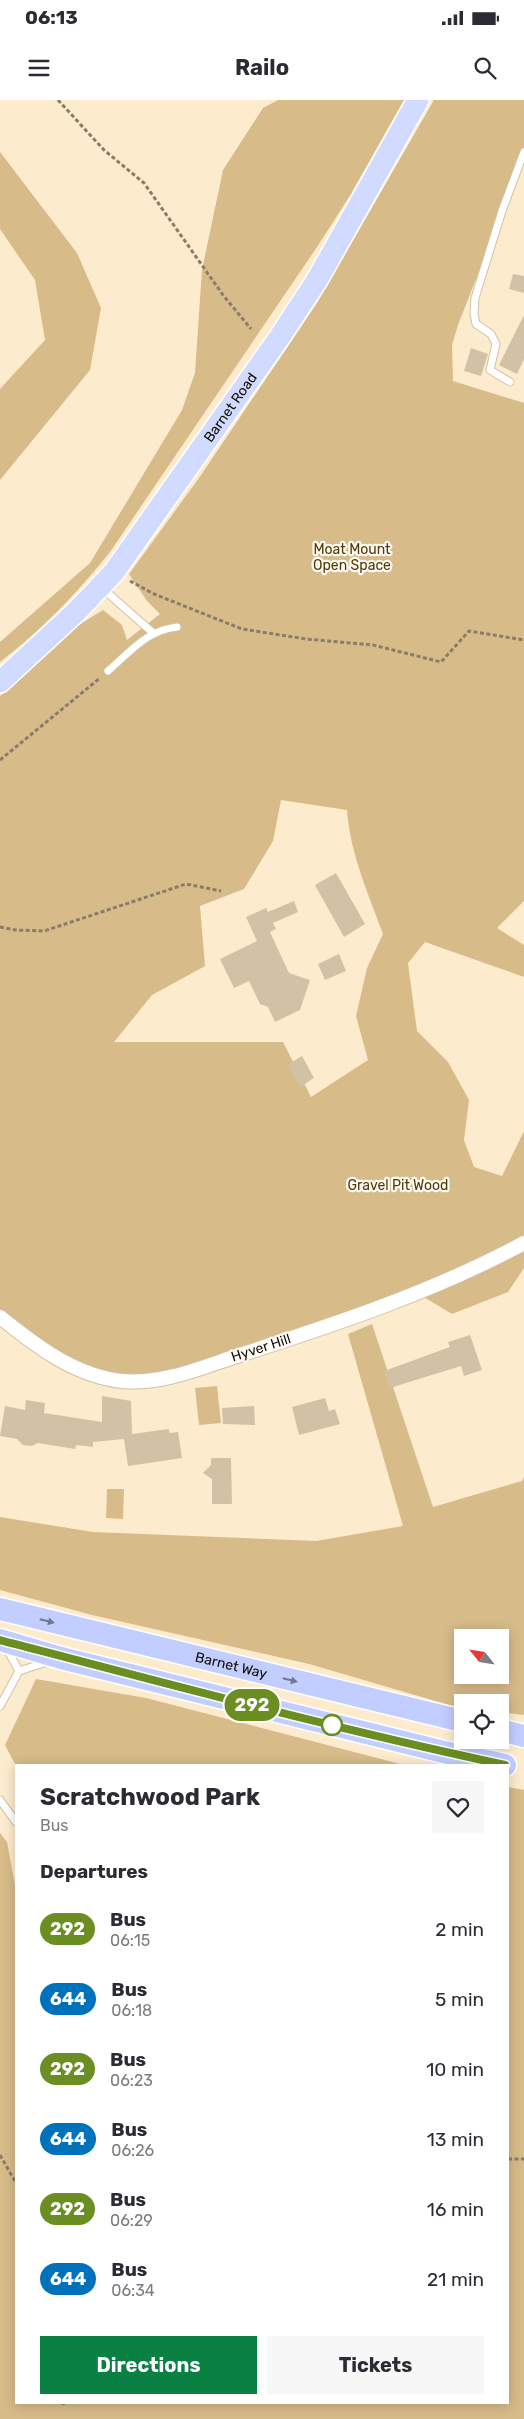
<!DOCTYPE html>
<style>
:root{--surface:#fff;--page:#f7f7f7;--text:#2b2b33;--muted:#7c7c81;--accent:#0b8043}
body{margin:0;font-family:Rubik,sans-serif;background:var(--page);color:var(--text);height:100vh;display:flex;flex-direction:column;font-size:19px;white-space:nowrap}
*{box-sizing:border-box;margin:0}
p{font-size:16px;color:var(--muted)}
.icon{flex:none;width:28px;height:28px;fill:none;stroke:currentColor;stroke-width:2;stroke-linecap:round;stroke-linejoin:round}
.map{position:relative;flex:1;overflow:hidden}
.side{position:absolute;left:15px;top:1664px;width:494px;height:640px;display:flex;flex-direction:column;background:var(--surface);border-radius:0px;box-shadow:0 2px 12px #0003}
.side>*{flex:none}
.badge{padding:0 10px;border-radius:16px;font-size:18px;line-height:32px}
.needle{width:32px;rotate:300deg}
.fabs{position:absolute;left:454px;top:1529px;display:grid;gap:10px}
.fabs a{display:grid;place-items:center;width:55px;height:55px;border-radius:0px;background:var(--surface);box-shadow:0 2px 12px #0003;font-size:25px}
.map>.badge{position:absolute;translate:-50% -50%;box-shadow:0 0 0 2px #fff}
h2{padding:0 25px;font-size:19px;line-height:45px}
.round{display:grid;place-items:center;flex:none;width:52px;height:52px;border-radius:0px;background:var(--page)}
.overview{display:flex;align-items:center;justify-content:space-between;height:85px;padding:0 25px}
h1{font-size:24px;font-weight:700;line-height:38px}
.primary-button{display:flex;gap:10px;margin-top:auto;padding:10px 25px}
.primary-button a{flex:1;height:58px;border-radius:0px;background:var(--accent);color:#fff;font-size:20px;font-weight:700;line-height:58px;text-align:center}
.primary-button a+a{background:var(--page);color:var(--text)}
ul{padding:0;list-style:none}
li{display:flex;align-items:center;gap:15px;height:70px;padding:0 25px}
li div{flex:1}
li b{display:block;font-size:19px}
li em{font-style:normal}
li .badge{min-width:55px;font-weight:700;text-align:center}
.status{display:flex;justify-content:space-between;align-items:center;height:35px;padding:0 25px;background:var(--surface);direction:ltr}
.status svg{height:14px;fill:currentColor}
header{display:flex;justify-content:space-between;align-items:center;height:65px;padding:0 25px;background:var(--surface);font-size:22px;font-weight:700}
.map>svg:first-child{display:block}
.green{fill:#d7bb89;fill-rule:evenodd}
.building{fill:#d2c2a5}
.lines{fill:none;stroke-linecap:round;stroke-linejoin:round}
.service-casing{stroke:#d2c2a5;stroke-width:9}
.minor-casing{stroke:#d2c2a5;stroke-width:16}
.primary-casing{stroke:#fff;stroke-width:24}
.trunk-casing{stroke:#fff;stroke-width:25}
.path{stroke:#897d6a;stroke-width:3;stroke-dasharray:4 2.5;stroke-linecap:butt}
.service{stroke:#fff;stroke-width:7}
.minor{stroke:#fff;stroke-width:14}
.primary{stroke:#d1daff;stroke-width:21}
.trunk{stroke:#c2ceff;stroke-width:22}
.oneway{fill:#73778e}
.line-casing{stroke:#fff;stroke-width:11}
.line{stroke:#6b8e23;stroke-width:8}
.stop-dot{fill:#fff;stroke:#6b8e23;stroke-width:2.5}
.labels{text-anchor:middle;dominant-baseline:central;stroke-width:4.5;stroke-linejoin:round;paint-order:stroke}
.street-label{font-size:14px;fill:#120c04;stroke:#fefaf5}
.park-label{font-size:14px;fill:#513901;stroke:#fefaf5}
</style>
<div class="status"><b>06:13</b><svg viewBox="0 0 49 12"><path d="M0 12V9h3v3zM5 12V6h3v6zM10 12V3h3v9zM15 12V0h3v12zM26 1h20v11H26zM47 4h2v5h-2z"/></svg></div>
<header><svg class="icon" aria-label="menu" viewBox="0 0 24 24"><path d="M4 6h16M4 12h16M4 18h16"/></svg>Railo<svg class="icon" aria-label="search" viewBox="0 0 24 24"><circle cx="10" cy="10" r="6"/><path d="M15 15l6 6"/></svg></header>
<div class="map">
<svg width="524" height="2319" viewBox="0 0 524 2319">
<rect width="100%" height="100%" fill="#fdebce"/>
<g class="green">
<path d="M 278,0 L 404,0 L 351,94 L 317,147 L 110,452 C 76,494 43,529 0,562 L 0,542 L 90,463 L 182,310 L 195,273 L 202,170 L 223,70 L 263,8 Z"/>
<path d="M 434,0 L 524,0 L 524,50 L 521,64 L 458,225 L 452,245 L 453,281 L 524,303 L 524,801 L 497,828 L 524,845 L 524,877 L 425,842 L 408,863 L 417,931 L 448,962 L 469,1000 L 464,1040 L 474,1067 L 502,1076 L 524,1031 L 524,1168 L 508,1192 L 452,1214 L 417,1193 L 153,1281 L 88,1273 L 0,1217 L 0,596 L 74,528 L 103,510 L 122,525 L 127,540 L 160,514 L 147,501 L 129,474 L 199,378 L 317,203 ZM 281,700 L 347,710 C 350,753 368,793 383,834 L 367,868 L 356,916 L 368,960 L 311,997 L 283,942 L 114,942 L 152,895 L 205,866 L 200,806 L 244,789 L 273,741 Z"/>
<path d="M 0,52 L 77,153 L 101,208 L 90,270 L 0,380 L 0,289 L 45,240 L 35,180 L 0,129 Z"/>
<path d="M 372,1224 L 433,1407 L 522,1381 L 524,1377 L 524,1615 L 500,1612 L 500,1602 L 462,1602 L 462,1607 L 449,1605 L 309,1564 L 92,1515 L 0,1490 L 0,1417 L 93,1432 L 316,1441 L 403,1426 L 348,1234 ZM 462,1538 L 500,1538 L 500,1575 L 462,1575 Z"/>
<path d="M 217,1286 L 221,1323 L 199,1325 L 195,1288 Z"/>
<path d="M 107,1389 L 124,1389 L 123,1419 L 106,1418 Z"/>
<path d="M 36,1579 L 146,1598 L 404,1665 L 16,1666 L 5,1645 Z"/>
<path d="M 508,1687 L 524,1690 L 524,2319 L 0,2319 L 0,1733 L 7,1742 L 16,1791 L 16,2302 L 508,2302 Z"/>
</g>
<g class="building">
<path d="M 513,174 L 524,176 L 524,193 L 509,189 Z"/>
<path d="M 524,215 L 524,259 L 517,274 L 499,265 Z"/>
<path d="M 471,248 L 488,254 L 481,276 L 464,271 Z"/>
<path d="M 336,773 L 365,824 L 344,837 L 315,785 Z"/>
<path d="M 294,801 L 298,812 L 273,823 L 276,829 L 270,832 L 289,873 L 310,880 L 300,910 L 275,922 L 268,907 L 260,904 L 249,881 L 234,888 L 220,859 L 257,841 L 246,817 L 266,808 L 268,812 Z"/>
<path d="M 339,854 L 346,871 L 325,880 L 318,864 Z"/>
<path d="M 302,956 L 314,978 L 300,987 L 287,965 Z"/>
<path d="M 470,1235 L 482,1270 L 464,1276 L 461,1266 L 390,1288 L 384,1271 L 450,1247 L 448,1242 Z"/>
<path d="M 102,1296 L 131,1301 L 132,1334 L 169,1329 L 169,1333 L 178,1332 L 182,1358 L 128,1366 L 124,1339 L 93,1342 L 93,1347 L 76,1345 L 75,1349 L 38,1343 L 32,1346 L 23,1345 L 17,1339 L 0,1336 L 5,1306 L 25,1310 L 26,1300 L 45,1303 L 44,1313 L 102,1322 Z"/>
<path d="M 325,1298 L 329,1311 L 335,1309 L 340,1324 L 299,1335 L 292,1307 Z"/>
<path d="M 254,1306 L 255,1325 L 223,1324 L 222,1308 Z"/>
<path d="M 211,1358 L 231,1358 L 232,1404 L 212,1404 L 212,1379 L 203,1373 L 211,1365 Z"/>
</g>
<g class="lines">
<defs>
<g id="service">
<path d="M 510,282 L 490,270 L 496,244 L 491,234 L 476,224 L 474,214 L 475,198 L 502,111 L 524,52"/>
<path d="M 102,488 L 152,532"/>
<path d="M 108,571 C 130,552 147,530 177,527"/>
<path d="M 6,1547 L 19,1571"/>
<path d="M 0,1606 L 19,1571 L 50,1561"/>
<path d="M 0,1700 L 16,1722"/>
</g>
<path id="minor" d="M 0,1217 C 36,1246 75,1276 122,1281 C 163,1285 205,1266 243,1254 C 339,1223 435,1191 524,1143"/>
<g id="primary">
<path id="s1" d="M 0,582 L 77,511 L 114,472 L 279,238 L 317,180 L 418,0"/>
</g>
<g id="trunk">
<path id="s2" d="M 0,1509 L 462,1621"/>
<path d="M 0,1540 L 61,1558 L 444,1652 L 505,1665"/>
<path d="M 500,1630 L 524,1636"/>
</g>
</defs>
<use href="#service" class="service-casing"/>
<use href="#minor" class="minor-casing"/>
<use href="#primary" class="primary-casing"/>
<use href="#trunk" class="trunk-casing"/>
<g class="path">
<path d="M 58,0 L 104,50 L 144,83 L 223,195 L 251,229"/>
<path d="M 130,481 L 154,494 L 242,529 L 306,539 L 373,545 L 441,562 L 469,531 L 524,540"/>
<path d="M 0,660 L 100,578"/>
<path d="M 0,827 L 15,830 L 44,831 L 186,784 L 221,791"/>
<path d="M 0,2055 L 16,2083"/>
<path d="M 508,2059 L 524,2059"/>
<path d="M 63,2305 L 64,2302"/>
</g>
<use href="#service" class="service"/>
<use href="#minor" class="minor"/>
<use href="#primary" class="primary"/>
<use href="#trunk" class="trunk"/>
</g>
<defs><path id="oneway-solid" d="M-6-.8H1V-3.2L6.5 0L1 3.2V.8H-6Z" transform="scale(1.25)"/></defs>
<g class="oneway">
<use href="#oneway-solid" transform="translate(47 1521) rotate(14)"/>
<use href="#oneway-solid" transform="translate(290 1580) rotate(14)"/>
</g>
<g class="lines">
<defs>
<path id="line" d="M 0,1540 C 168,1584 336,1629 505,1665"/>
</defs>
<use href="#line" class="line-casing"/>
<use href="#line" class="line"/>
</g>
<circle class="stop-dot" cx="332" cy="1625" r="10"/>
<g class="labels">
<g class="street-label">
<text stroke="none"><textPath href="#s1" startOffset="360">Barnet Road</textPath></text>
<text transform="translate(261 1248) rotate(-18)">Hyver Hill</text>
<text stroke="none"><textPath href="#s2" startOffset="238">Barnet Way</textPath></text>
</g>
<g class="park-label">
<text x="352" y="449">Moat Mount<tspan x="352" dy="16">Open Space</tspan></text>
<text x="398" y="1085">Gravel Pit Wood</text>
</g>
</g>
</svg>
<div class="fabs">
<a><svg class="needle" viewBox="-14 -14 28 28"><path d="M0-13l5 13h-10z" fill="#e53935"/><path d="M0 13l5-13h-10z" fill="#7c7c81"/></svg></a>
<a><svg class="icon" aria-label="locate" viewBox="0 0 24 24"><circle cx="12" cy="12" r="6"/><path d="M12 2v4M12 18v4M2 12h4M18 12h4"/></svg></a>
</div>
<b class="badge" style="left:252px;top:1605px;background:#6b8e23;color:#fff">292</b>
<section class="side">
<div class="overview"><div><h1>Scratchwood Park</h1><p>Bus</p></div><a class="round"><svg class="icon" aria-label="heart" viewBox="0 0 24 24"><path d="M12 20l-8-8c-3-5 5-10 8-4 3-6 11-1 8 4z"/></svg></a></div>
<h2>Departures</h2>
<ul>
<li><span class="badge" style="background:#6b8e23;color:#fff">292</span><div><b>Bus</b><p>06:15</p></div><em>2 min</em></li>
<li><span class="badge" style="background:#0072bc;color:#fff">644</span><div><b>Bus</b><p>06:18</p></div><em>5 min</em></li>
<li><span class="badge" style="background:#6b8e23;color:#fff">292</span><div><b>Bus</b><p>06:23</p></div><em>10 min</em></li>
<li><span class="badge" style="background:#0072bc;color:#fff">644</span><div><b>Bus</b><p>06:26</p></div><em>13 min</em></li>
<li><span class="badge" style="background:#6b8e23;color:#fff">292</span><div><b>Bus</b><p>06:29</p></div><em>16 min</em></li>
<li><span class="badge" style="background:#0072bc;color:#fff">644</span><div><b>Bus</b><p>06:34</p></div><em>21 min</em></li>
</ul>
<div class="primary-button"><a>Directions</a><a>Tickets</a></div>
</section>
</div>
